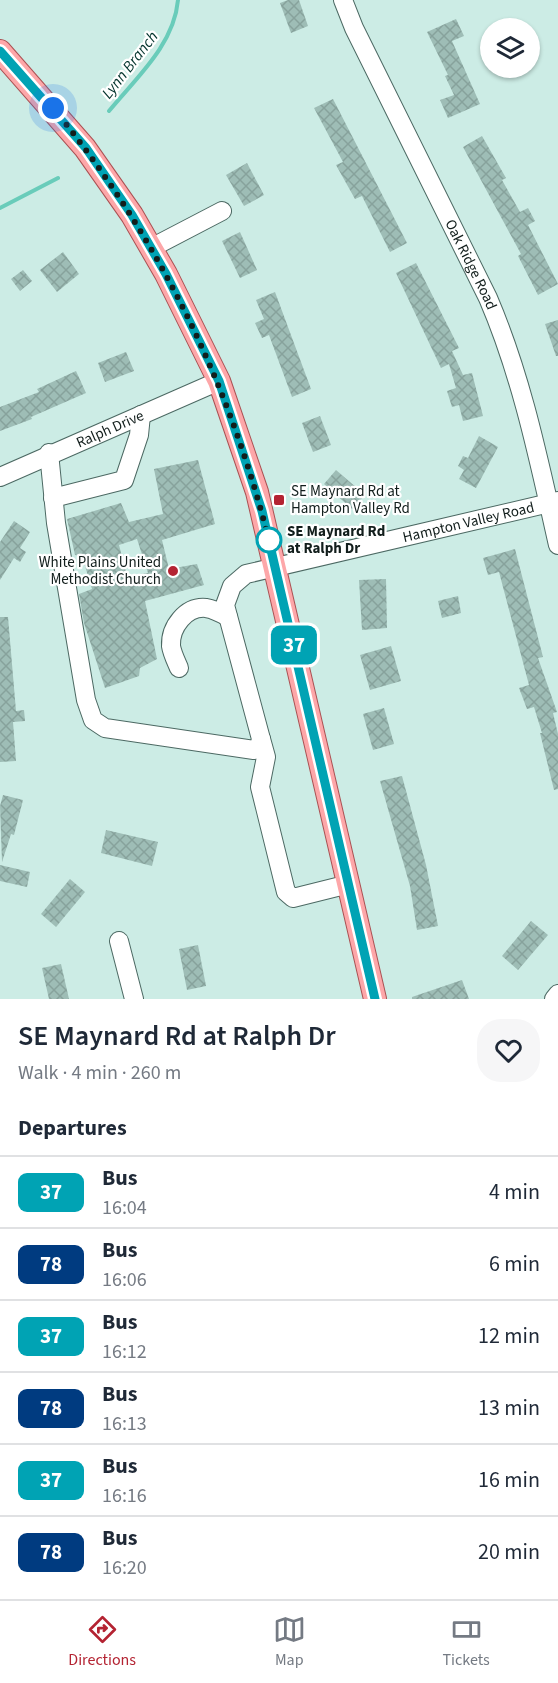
<!DOCTYPE html>
<meta charset="utf-8">
<style>
:root{--surface:#fff;--page:#f6f6f7;--text:#1f2937;--muted:#747a83;--line:#e0e1e3;--accent:#b42332}
body{margin:0;font-family:"Source Sans 3",sans-serif;background:var(--page);color:var(--text);height:100vh;display:flex;flex-direction:column;font-size:22px;white-space:nowrap}
*{box-sizing:border-box;margin:0}
p{font-size:20px;color:var(--muted)}
.icon{flex:none;width:33px;height:33px;fill:none;stroke:currentColor;stroke-width:2;stroke-linecap:round;stroke-linejoin:round}
.map{position:relative;height:999px;overflow:hidden}
.panel{display:flex;flex-direction:column;background:var(--surface);flex:1}
.panel>*{flex:none}
.badge{padding:0 12px;border-radius:9px;font-size:21px;line-height:39px}
.tools{position:absolute;left:480px;top:18px;display:grid;gap:12px}
.tools a{display:grid;place-items:center;width:60px;height:60px;border-radius:50%;background:var(--surface);box-shadow:0 2px 4px #0004;font-size:30px}
.you{position:absolute;width:30px;height:30px;margin:-15px;border:4px solid #fff;border-radius:50%;background:#1a73e8;box-shadow:0 0 0 9px #1a73e833}
.map>.badge{position:absolute;translate:-50% -50%;box-shadow:0 0 0 3px #fff}
h2{padding:0 18px;font-size:22px;line-height:54px}
.round{display:grid;place-items:center;flex:none;width:63px;height:63px;border-radius:24px;background:var(--page)}
.summary{display:flex;align-items:center;justify-content:space-between;height:102px;padding:0 18px}
h1{font-size:28px;font-weight:600;line-height:45px}
ul{padding:0;list-style:none}
li{display:flex;align-items:center;gap:18px;height:72px;padding:0 18px;border-top:2px solid var(--line)}
li div{flex:1}
li b{display:block;font-size:22px}
li em{font-style:normal}
li .badge{min-width:66px;font-weight:700;text-align:center}
.dock{display:flex;justify-content:space-around;align-items:center;height:84px;border-top:2px solid var(--line);background:var(--surface);font-size:16px;color:var(--muted)}
.dock a{display:grid;justify-items:center;gap:3px}
.dock .active{color:var(--accent)}
.map>svg:first-child{display:block}
.lines{fill:none;stroke-linecap:round;stroke-linejoin:round}
.stream{stroke:#69ccba;stroke-width:4}
.building{fill:url(#building-cross-hatch);fill-rule:evenodd}
.minor-casing{stroke:#4c6963;stroke-width:20}
.major-casing{stroke:#aa5153;stroke-width:24}
.minor{stroke:#fff;stroke-width:18}
.major{stroke:#fda7a9;stroke-width:22}
.line-casing{stroke:#fff;stroke-width:14}
.line{stroke:#00a3b4;stroke-width:9}
.walk{stroke:#121e1c;stroke-width:6;stroke-dasharray:0 10.8}
.poi-dot{fill:#b42332;stroke:#fff;stroke-width:2}
.stop-dot{fill:#fff;stroke:#00a3b4;stroke-width:3}
.labels{text-anchor:middle;dominant-baseline:central;stroke-width:4.5;stroke-linejoin:round;paint-order:stroke}
.street-label{font-size:15px;fill:#121e1c;stroke:#fff}
.poi-label{font-size:15px;fill:#121e1c;stroke:#fff;text-anchor:start}
.stop-label{font-size:15px;font-weight:bold;fill:#121e1c;stroke:#fff;text-anchor:start}
.water-label{font-size:16px;font-style:italic;fill:#02332c;stroke:#fff}
</style>
<div class="map">
<svg width="558" height="999" viewBox="0 0 558 999">
<defs>
<pattern id="building-cross-hatch" width="8" height="8" patternUnits="userSpaceOnUse" patternTransform="scale(1.5)"><rect width="8" height="8" fill="#9ebdb6"/><path d="M0 0l8 8M0 8l8-8" fill="none" stroke="#87a29c"/></pattern>
</defs>
<rect width="100%" height="100%" fill="#ccece5"/>
<g class="lines">
<g class="stream">
<path d="M 109,111 C 136,78 174,45 178,0"/>
<path d="M 0,208 L 58,178"/>
</g>
</g>
<g class="building">
<path d="M 288,0 L 299,0 L 308,26 L 291,33 L 280,3 Z"/>
<path d="M 456,19 L 464,36 L 452,41 L 480,104 L 448,118 L 440,100 L 454,95 L 445,76 L 448,75 L 427,32 Z"/>
<path d="M 333,99 L 407,243 L 390,252 L 362,196 L 355,199 L 336,165 L 343,162 L 314,108 Z"/>
<path d="M 482,136 L 506,178 L 502,180 L 520,212 L 528,208 L 535,221 L 528,225 L 558,284 L 538,295 L 518,256 L 521,254 L 463,147 Z"/>
<path d="M 247,163 L 264,195 L 244,206 L 226,175 Z"/>
<path d="M 240,232 L 257,270 L 240,278 L 222,241 Z"/>
<path d="M 63,252 L 79,274 L 57,292 L 40,270 Z"/>
<path d="M 416,263 L 459,348 L 452,351 L 463,375 L 472,373 L 483,416 L 463,421 L 459,405 L 452,407 L 447,391 L 456,388 L 449,364 L 441,368 L 396,273 Z"/>
<path d="M 23,270 L 32,281 L 20,291 L 11,279 Z"/>
<path d="M 275,292 L 311,389 L 292,397 L 269,335 L 262,338 L 255,323 L 264,319 L 256,300 Z"/>
<path d="M 558,320 L 558,356 L 556,356 L 545,324 Z"/>
<path d="M 126,352 L 134,371 L 105,382 L 98,363 Z"/>
<path d="M 76,371 L 86,393 L 31,417 L 32,419 L 0,431 L 0,407 L 39,392 L 37,389 Z"/>
<path d="M 320,416 L 331,445 L 313,452 L 302,423 Z"/>
<path d="M 479,436 L 498,447 L 476,488 L 459,479 L 464,470 L 458,466 L 463,456 L 468,458 Z"/>
<path d="M 198,460 L 215,524 L 162,540 L 169,569 L 197,564 L 204,585 L 145,601 L 157,659 L 140,668 L 139,676 L 105,688 L 84,623 L 79,594 L 92,589 L 82,556 L 75,555 L 67,519 L 121,503 L 129,522 L 163,514 L 154,469 ZM 137,539 L 148,573 L 127,576 L 119,545 Z"/>
<path d="M 336,470 L 365,495 L 352,509 L 324,484 Z"/>
<path d="M 14,521 L 30,532 L 20,548 L 26,552 L 20,562 L 14,558 L 0,580 L 0,542 Z"/>
<path d="M 515,549 L 543,657 L 538,658 L 557,712 L 553,713 L 558,734 L 558,789 L 554,790 L 540,733 L 542,733 L 534,707 L 527,709 L 519,688 L 529,685 L 499,572 L 488,575 L 483,558 Z"/>
<path d="M 386,579 L 387,628 L 362,630 L 359,580 Z"/>
<path d="M 458,596 L 461,613 L 442,618 L 438,601 Z"/>
<path d="M 0,617 L 8,617 L 16,711 L 24,710 L 25,721 L 13,722 L 16,761 L 0,762 Z"/>
<path d="M 391,646 L 401,681 L 370,690 L 360,655 Z"/>
<path d="M 384,708 L 394,744 L 373,750 L 363,714 Z"/>
<path d="M 402,776 L 426,865 L 438,926 L 417,930 L 410,886 L 380,781 Z"/>
<path d="M 3,795 L 23,800 L 14,835 L 11,834 L 2,862 L 0,806 Z"/>
<path d="M 106,830 L 158,842 L 152,866 L 101,853 Z"/>
<path d="M 0,865 L 30,872 L 27,887 L 0,881 Z"/>
<path d="M 70,879 L 85,892 L 56,927 L 41,914 Z"/>
<path d="M 531,921 L 548,935 L 518,970 L 502,956 Z"/>
<path d="M 198,945 L 206,986 L 187,990 L 179,949 Z"/>
<path d="M 61,964 L 69,999 L 49,999 L 42,968 Z"/>
<path d="M 462,980 L 469,999 L 412,999 L 412,997 Z"/>
</g>
<g class="lines">
<defs>
<g id="minor">
<path id="s1" d="M 343,0 L 354,28 L 488,298 C 522,377 539,461 558,545"/>
<path d="M 151,248 L 222,211"/>
<path id="s2" d="M 49,453 L 56,523 L 86,700 L 93,720 L 105,728 L 254,750 L 259,747 L 261,739 L 225,605 L 232,586 L 246,574 L 558,501"/>
<path id="s3" d="M 0,477 L 219,381"/>
<path d="M 53,498 L 124,480 L 139,435 L 141,415"/>
<path d="M 179,668 C 176,661 172,653 171,646 C 170,627 186,606 206,608 C 213,609 221,613 228,617"/>
<path d="M 261,739 L 266,757 L 260,787 L 286,892 L 293,898 L 349,884"/>
<path d="M 119,941 L 134,999"/>
<path d="M 554,999 L 558,994"/>
</g>
<path id="major" d="M 0,51 L 85,148 L 132,215 L 166,274 L 219,381 L 257,492 L 375,999"/>
</defs>
<use href="#minor" class="minor-casing"/>
<use href="#major" class="major-casing"/>
<use href="#minor" class="minor"/>
<use href="#major" class="major"/>
</g>
<g class="lines">
<defs>
<path id="line" d="M 0,51 L 86,148 L 132,215 L 166,274 L 219,381 L 262,511 L 375,999"/>
</defs>
<use href="#line" class="line-casing"/>
<use href="#line" class="line"/>
<path class="walk" d="M 53,108 C 159,237 232,387 271,549 L 269,540"/>
</g>
<g class="poi-dot">
<rect x="273" y="494" width="12" height="12" rx="3"/>
<circle cx="173" cy="571" r="6"/>
</g>
<circle class="stop-dot" cx="269" cy="540" r="12"/>
<g class="labels">
<g class="street-label">
<text stroke="none"><textPath href="#s1" startOffset="294">Oak Ridge Road</textPath></text>
<text stroke="none"><textPath href="#s3" startOffset="120">Ralph Drive</textPath></text>
<text stroke="none"><textPath href="#s2" startOffset="856">Hampton Valley Road</textPath></text>
</g>
<g class="poi-label">
<text x="291" y="491">SE Maynard Rd at<tspan x="291" dy="17">Hampton Valley Rd</tspan></text>
<text x="161" y="562" text-anchor="end">White Plains United<tspan x="161" dy="17">Methodist Church</tspan></text>
</g>
<g class="stop-label">
<text x="287" y="531">SE Maynard Rd<tspan x="287" dy="17">at Ralph Dr</tspan></text>
</g>
<g class="water-label">
<text transform="translate(130 65) rotate(-52)">Lynn Branch</text>
</g>
</g>
</svg>
<div class="tools">
<a><svg class="icon" aria-label="layers" viewBox="0 0 24 24"><path d="M12 4l9 5-9 5-9-5zM3 14l9 5 9-5"/></svg></a>
</div>
<div class="you" style="left:53px;top:108px"></div>
<b class="badge" style="left:294px;top:645px;background:#00a3b4;color:#fff">37</b>
</div>
<section class="panel">
<div class="summary"><div><h1>SE Maynard Rd at Ralph Dr</h1><p>Walk · 4 min · 260 m</p></div><a class="round"><svg class="icon" aria-label="heart" viewBox="0 0 24 24"><path d="M12 20l-8-8c-3-5 5-10 8-4 3-6 11-1 8 4z"/></svg></a></div>
<h2>Departures</h2>
<ul>
<li><span class="badge" style="background:#00a3b4;color:#fff">37</span><div><b>Bus</b><p>16:04</p></div><em>4 min</em></li>
<li><span class="badge" style="background:#003b80;color:#fff">78</span><div><b>Bus</b><p>16:06</p></div><em>6 min</em></li>
<li><span class="badge" style="background:#00a3b4;color:#fff">37</span><div><b>Bus</b><p>16:12</p></div><em>12 min</em></li>
<li><span class="badge" style="background:#003b80;color:#fff">78</span><div><b>Bus</b><p>16:13</p></div><em>13 min</em></li>
<li><span class="badge" style="background:#00a3b4;color:#fff">37</span><div><b>Bus</b><p>16:16</p></div><em>16 min</em></li>
<li><span class="badge" style="background:#003b80;color:#fff">78</span><div><b>Bus</b><p>16:20</p></div><em>20 min</em></li>
</ul>
</section>
<nav class="dock">
<a class="active"><svg class="icon" aria-label="directions" viewBox="0 0 24 24"><path d="M12 3l9 9-9 9-9-9zM9 14v-3h6M13 9l2 2-2 2"/></svg>Directions</a>
<a><svg class="icon" aria-label="map" viewBox="0 0 24 24"><path d="M3 6l6-2 6 2 6-2v14l-6 2-6-2-6 2zM9 4v14M15 6v14"/></svg>Map</a>
<a><svg class="icon" aria-label="tickets" viewBox="0 0 24 24"><path d="M3 7h18v10H3zM15 7v10"/></svg>Tickets</a>
</nav>
